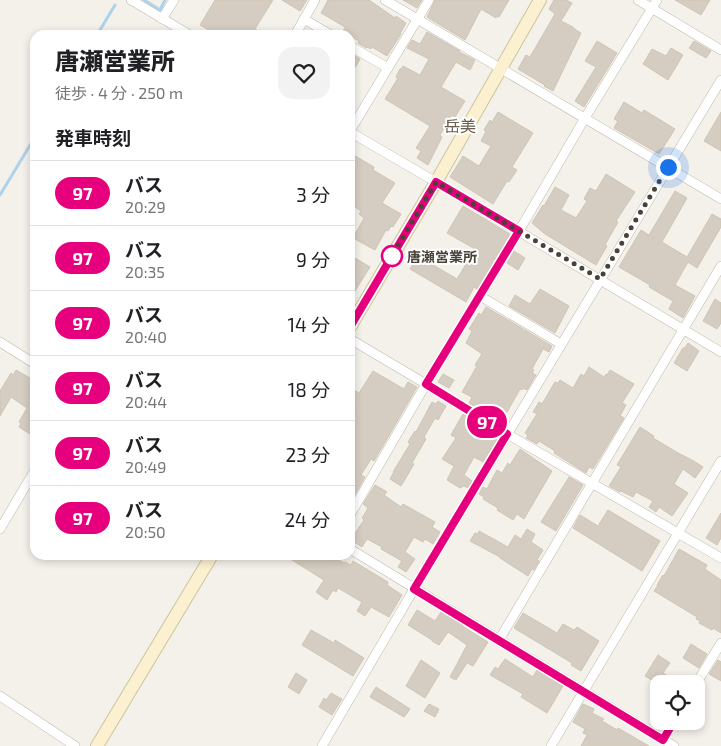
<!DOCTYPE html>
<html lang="ja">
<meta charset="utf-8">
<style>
:root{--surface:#fff;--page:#f2f2f2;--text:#202124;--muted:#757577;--line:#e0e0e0}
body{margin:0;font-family:"Exo 2","Noto Sans JP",sans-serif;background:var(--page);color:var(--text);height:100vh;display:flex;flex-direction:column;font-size:19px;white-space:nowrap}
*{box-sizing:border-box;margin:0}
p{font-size:16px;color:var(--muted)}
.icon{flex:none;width:28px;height:28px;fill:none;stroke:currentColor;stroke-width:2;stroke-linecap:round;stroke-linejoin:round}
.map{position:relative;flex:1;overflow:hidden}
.drawer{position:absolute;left:30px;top:30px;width:325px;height:530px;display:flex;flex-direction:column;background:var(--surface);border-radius:15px;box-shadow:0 2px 8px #0003}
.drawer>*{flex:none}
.badge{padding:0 10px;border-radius:16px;font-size:18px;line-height:32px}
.controls{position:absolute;left:650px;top:675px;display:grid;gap:10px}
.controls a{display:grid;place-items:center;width:55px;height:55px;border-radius:10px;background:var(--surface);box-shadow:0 2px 8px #0003;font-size:25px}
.you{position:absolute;width:25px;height:25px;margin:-12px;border:4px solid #fff;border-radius:50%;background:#1a73e8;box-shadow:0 0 0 8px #1a73e833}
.map>.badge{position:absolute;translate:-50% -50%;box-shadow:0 0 0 2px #fff}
h2{padding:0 25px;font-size:19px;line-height:45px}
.round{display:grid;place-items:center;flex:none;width:52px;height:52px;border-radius:15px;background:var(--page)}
.overview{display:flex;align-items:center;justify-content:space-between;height:85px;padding:0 25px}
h1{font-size:24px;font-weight:800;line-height:38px}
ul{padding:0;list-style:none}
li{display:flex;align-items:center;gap:15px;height:65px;padding:0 25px;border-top:1px solid var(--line)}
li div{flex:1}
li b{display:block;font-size:19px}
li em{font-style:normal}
li .badge{min-width:55px;font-weight:700;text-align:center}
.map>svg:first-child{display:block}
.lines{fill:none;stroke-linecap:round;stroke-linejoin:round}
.stream{stroke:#add2eb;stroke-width:3}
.building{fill:#d5cdc1;stroke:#cfc5b5}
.street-casing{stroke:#bfb9ae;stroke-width:10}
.secondary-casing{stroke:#d0c39e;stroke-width:14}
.street{stroke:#fff;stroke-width:9}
.secondary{stroke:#fbf0cf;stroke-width:12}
.line-casing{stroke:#fff;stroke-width:11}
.line{stroke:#e6007e;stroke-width:8}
.walk{stroke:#484239;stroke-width:5;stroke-dasharray:0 9}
.stop-dot{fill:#fff;stroke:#e6007e;stroke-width:2.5}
.labels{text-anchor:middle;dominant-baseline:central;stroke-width:4;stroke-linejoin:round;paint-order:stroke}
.stop-label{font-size:14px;font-weight:bold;fill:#484239;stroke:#fff;text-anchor:start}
.quarter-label{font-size:16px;fill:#6a6051;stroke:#fff}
</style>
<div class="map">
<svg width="721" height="746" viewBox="0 0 721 746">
<rect width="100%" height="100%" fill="#f4f1eb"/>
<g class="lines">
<g class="stream">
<path d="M 144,0 L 160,10 L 165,0"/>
<path d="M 97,35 L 115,5"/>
<path d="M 0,195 L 35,137"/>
</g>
</g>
<g class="building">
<path d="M 215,0 L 273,0 L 255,29 L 265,35 L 217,35 L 200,25 Z"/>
<path d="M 282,0 L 307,0 L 300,11 Z"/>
<path d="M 328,0 L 369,0 L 395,18 L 396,16 L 406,23 L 400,34 L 401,34 L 387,56 L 372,47 L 371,49 L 367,47 L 366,48 L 358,43 L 359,41 L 343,32 L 345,27 L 321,13 Z"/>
<path d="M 403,0 L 422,0 L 417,8 Z"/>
<path d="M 435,0 L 509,0 L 499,17 L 497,16 L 496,18 L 481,9 L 465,40 L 427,17 Z"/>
<path d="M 554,0 L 566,0 L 572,3 L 561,21 L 573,27 L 573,28 L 581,33 L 553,91 L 544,86 L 545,85 L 518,69 L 526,55 L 530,57 L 555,14 L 549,9 Z"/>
<path d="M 675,0 L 710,0 L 701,15 Z"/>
<path d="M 427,32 L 460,51 L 459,52 L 475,60 L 470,70 L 456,62 L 441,87 L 465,101 L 455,117 L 452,115 L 440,135 L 442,137 L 428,165 L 417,158 L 421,151 L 416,148 L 430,126 L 385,99 L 398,78 L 396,77 L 400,69 L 401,69 L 403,66 L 420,75 L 429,59 L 407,48 L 412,40 L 420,44 Z"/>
<path d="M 597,41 L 617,53 L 584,107 L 575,101 L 596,67 L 585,61 Z"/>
<path d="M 694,41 L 711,51 L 706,58 L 689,48 Z"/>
<path d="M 671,48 L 683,55 L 668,80 L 643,64 L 652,49 L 666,56 Z"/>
<path d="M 352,54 L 360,59 L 350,76 L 350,58 Z"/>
<path d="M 624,102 L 642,113 L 644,110 L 675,129 L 659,154 L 614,128 L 618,121 L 614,119 Z"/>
<path d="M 498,112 L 533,133 L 512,167 L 517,170 L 509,182 L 507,181 L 493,204 L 450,177 L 463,156 L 479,166 L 491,146 L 481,141 L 486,131 L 484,130 L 490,120 L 492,122 Z"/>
<path d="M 721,112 L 721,151 L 704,141 Z"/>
<path d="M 350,153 L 374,167 L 373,170 L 395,183 L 382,203 L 401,214 L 393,227 L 391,226 L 388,231 L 386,230 L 375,250 L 353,238 L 364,218 L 359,214 L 361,211 L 350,204 Z"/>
<path d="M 606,174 L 635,192 L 616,221 L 618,222 L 605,245 L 607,246 L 596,265 L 545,234 L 532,223 L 543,205 L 544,206 L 555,187 L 569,195 L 561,210 L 576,218 L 587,201 L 584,199 L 590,188 L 596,191 Z"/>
<path d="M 675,191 L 687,198 L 662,242 L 687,257 L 712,214 L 721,219 L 721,227 L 697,268 L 688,262 L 675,285 L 695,296 L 683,318 L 669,309 L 673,301 L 649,287 L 650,285 L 619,267 L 641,230 L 649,235 Z"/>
<path d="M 463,206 L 510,234 L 477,289 L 474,287 L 466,302 L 410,269 L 418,256 L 457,279 L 475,249 L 447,233 Z"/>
<path d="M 514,251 L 525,258 L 518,270 L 507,263 Z"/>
<path d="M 350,255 L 370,267 L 350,299 Z"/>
<path d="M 540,289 L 569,306 L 555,333 L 509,306 L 515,295 L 530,304 Z"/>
<path d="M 715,299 L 721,303 L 721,323 L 717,329 L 703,321 Z"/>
<path d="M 486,307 L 552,346 L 549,352 L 543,349 L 532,369 L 534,370 L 532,373 L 536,375 L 527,390 L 523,388 L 522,390 L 520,389 L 501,423 L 469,403 L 472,397 L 462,392 L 477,366 L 475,365 L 482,354 L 466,343 L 472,331 L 469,329 L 479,313 L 481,315 Z"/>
<path d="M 688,343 L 699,351 L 687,371 L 674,363 L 683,348 L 685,348 Z"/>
<path d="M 589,367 L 604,377 L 606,374 L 607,375 L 610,370 L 634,384 L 622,403 L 626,405 L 620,416 L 624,418 L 593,469 L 589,467 L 586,473 L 554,453 L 555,451 L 539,441 L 537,444 L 526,438 L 528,435 L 525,433 L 537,414 L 533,412 L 539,402 L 542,404 L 555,382 L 558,383 L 560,380 L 573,388 L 581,374 L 584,376 Z"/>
<path d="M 16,370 L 35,381 L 35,437 L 19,427 L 21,423 L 19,422 L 27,408 L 11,397 L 0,416 L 0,391 L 11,373 L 13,375 Z"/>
<path d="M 373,371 L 404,389 L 408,382 L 417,387 L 374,461 L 371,459 L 361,475 L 365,477 L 353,498 L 350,496 L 350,424 L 355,415 L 350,412 L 350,408 L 354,400 L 350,398 L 350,388 L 359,393 Z"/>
<path d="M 443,374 L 454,380 L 449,388 L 438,382 Z"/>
<path d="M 438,401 L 446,406 L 438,420 L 435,418 L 424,437 L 426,439 L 412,463 L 414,464 L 401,486 L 390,479 L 394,472 L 393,472 L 410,444 L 408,442 L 415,431 L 416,432 L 432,402 L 436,404 Z"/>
<path d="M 463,414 L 499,436 L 483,462 L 474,457 L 464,475 L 472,481 L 468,488 L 464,486 L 460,488 L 447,480 L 454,466 L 442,459 L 456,438 L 451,435 Z"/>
<path d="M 640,427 L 654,436 L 653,438 L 678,453 L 692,460 L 703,467 L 695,478 L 683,469 L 674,484 L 688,493 L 672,516 L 659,507 L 656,512 L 649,507 L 653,501 L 636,492 L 633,497 L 621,491 L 620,492 L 609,486 L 621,467 L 617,465 Z"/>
<path d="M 520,449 L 552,471 L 524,519 L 517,514 L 513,520 L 497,510 L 498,508 L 483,499 L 484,497 L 479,494 L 483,487 L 487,489 L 497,470 L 502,473 L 508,463 L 510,465 Z"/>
<path d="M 569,477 L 583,485 L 556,531 L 541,522 Z"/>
<path d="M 375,485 L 387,492 L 384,495 L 401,507 L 403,504 L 435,522 L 432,527 L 440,532 L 433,544 L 425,539 L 423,542 L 414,537 L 405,552 L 415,559 L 406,572 L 398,567 L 402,561 L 381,549 L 382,547 L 367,539 L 362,547 L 353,541 L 356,537 L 354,535 L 364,520 L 362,518 L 368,508 L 363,504 Z"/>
<path d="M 608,510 L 660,541 L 642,571 L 573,528 L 580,515 L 598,526 Z"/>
<path d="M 721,513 L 721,538 L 717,545 L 706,538 Z"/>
<path d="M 527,529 L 535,534 L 531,542 L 543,550 L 537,560 L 539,561 L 534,570 L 532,569 L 528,576 L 500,558 L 500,557 L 470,541 L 475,533 L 478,534 L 479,531 L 508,547 L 515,535 L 521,539 Z"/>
<path d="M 679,549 L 707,565 L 705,569 L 721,580 L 721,633 L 713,628 L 712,630 L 699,623 L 700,621 L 696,619 L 697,617 L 654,591 L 658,585 L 657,585 L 663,575 L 664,576 Z"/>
<path d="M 284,555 L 331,555 L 344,563 L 345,562 L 351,565 L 353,561 L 388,582 L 387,585 L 402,595 L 389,617 L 371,607 L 365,616 L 357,611 L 362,602 L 338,588 L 336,592 L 333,590 L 327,600 L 316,592 L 324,580 Z"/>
<path d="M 417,610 L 435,621 L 441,612 L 463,625 L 462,626 L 488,642 L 473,666 L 467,663 L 456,680 L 450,677 L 467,645 L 448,632 L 439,645 L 432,641 L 432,640 L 408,625 Z"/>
<path d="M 523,613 L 557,633 L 563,624 L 574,630 L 577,627 L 599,641 L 581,671 L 571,665 L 572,663 L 514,628 Z"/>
<path d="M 311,630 L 334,643 L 335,640 L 364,658 L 353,676 L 302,645 Z"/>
<path d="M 691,644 L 707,654 L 699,668 L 683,658 Z"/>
<path d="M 658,655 L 670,663 L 663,673 L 680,684 L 659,684 L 645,676 Z"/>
<path d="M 505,659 L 533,677 L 537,670 L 563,686 L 547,713 L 521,697 L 523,694 L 490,675 L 495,667 L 498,669 Z"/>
<path d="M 421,660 L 440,673 L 425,698 L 406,686 Z"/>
<path d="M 718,660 L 721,662 L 721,681 L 709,674 Z"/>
<path d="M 296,673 L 307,680 L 299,694 L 288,687 Z"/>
<path d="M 376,687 L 410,709 L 404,717 L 370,697 Z"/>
<path d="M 331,693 L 342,699 L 332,715 L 319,707 L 324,698 L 326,700 Z"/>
<path d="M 429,704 L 439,709 L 435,717 L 424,711 Z"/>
<path d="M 583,704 L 594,709 L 592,713 L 604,719 L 602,721 L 617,730 L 618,728 L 649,746 L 581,746 L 587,735 L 583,733 L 585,729 L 573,722 Z"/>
</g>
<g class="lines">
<defs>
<g id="street">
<path d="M 131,0 L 190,35"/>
<path d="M 385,0 L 721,199"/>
<path d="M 638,0 L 721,50"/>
<path d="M 162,19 L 174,0"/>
<path d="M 304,19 L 331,35"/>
<path d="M 295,35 L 315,0"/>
<path d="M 350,46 L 388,68"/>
<path d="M 350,131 L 429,0"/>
<path d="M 350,132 L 436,182 L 721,352"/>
<path d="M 480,296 L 561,344"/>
<path d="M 350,339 L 426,384 L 507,434 L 721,558"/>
<path d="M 0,342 L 35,364"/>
<path d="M 350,515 L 426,384 L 519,231 L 585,118 L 657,0"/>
<path d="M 0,529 L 35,470"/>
<path d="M 350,549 L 674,746"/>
<path d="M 499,640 L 721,266"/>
<path d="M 696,684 L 721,643"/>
<path d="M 0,696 L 75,746"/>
<path d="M 663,740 L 674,721"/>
<path d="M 322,746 L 414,589 L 721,80"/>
<path d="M 551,746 L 721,461"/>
</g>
<g id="secondary">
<path d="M 350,327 L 436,182 L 540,0"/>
<path d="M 97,746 L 212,555"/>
</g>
</defs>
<use href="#street" class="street-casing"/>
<use href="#secondary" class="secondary-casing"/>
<use href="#street" class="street"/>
<use href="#secondary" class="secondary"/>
</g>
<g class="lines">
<defs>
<path id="line" d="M 350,327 L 436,182 L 519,231 L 426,384 L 507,434 L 414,589 L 663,740 L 674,721"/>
</defs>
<use href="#line" class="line-casing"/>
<use href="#line" class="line"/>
<path class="walk" d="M 392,256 L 388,262 L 436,182 L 600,279 L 668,167"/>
</g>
<circle class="stop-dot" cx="392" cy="256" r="10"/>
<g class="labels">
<g class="stop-label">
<text x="407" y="256">唐瀬営業所</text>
</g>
<g class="quarter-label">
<text x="460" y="125">岳美</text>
</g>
</g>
</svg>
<div class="controls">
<a><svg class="icon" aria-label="locate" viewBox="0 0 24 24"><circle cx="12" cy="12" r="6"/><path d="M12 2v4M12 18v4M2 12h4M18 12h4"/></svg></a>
</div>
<div class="you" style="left:668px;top:167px"></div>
<b class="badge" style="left:487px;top:422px;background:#e6007e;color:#fff">97</b>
<section class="drawer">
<div class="overview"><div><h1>唐瀬営業所</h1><p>徒歩 · 4 分 · 250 m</p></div><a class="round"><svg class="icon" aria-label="heart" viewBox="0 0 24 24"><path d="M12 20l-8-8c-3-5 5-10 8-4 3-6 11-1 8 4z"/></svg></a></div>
<h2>発車時刻</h2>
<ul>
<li><span class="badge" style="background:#e6007e;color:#fff">97</span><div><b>バス</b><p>20:29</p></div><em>3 分</em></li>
<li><span class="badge" style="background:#e6007e;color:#fff">97</span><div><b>バス</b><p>20:35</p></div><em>9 分</em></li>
<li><span class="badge" style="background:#e6007e;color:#fff">97</span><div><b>バス</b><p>20:40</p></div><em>14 分</em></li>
<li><span class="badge" style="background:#e6007e;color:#fff">97</span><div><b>バス</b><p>20:44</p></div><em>18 分</em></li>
<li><span class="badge" style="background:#e6007e;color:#fff">97</span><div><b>バス</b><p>20:49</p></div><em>23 分</em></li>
<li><span class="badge" style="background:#e6007e;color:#fff">97</span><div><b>バス</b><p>20:50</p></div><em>24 分</em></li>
</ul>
</section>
</div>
